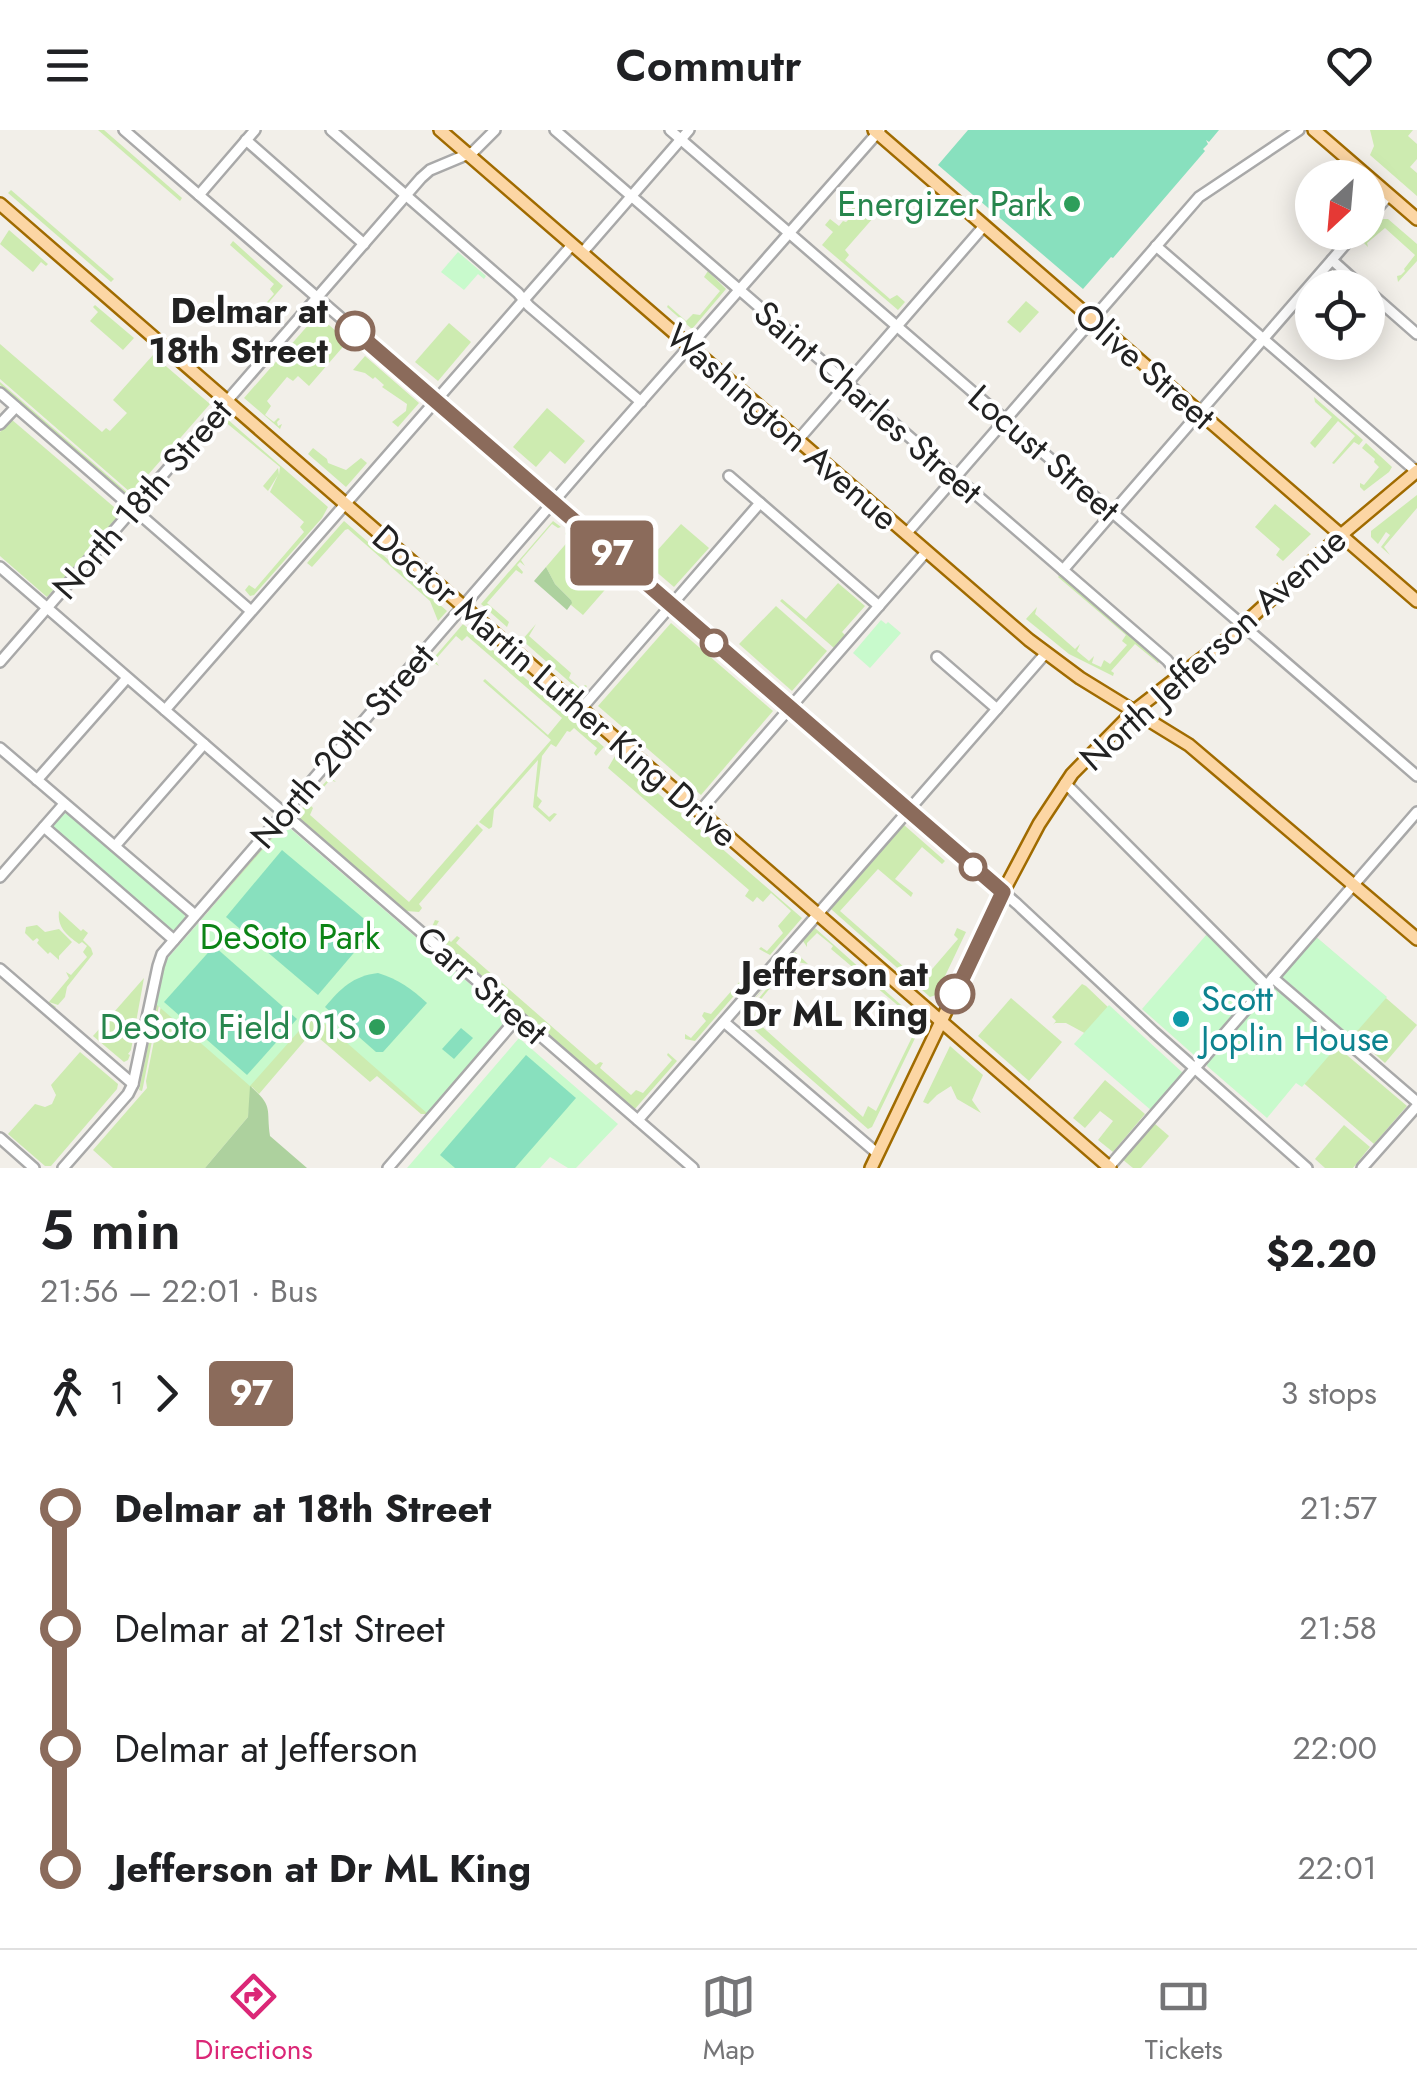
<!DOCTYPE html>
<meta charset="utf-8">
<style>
:root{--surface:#fff;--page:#f6f6f6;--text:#202124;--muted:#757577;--line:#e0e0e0;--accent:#db2777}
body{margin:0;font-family:Jost,sans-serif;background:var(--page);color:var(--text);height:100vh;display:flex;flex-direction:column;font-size:38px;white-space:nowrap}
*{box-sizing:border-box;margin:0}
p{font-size:32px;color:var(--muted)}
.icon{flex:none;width:55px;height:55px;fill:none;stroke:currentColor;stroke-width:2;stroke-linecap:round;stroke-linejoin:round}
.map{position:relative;height:1038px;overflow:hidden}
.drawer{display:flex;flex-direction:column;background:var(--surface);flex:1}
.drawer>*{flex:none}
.badge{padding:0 20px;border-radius:8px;font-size:35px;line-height:65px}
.needle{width:65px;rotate:206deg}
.fabs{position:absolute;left:1295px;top:30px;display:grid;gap:20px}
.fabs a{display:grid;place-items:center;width:90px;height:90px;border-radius:50%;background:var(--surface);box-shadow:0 5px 25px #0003;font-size:50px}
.map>.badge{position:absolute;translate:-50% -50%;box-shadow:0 0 0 5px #fff}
.legs{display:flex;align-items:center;gap:15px;height:110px;padding:0 40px;font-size:32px}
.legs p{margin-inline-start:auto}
.overview{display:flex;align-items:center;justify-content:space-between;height:170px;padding:0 40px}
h1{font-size:55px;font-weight:600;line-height:75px}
ul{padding:0 40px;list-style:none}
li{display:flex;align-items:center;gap:35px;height:120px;font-size:38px}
li i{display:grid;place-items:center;width:15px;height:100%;margin:0 12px;background:currentColor}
li i::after{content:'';width:25px;height:25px;margin:-12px;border:8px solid;border-radius:50%;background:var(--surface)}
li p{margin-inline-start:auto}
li:first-child i{background:linear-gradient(#0000 50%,currentColor 0)}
li:last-child i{background:linear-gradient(currentColor 50%,#0000 0)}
header{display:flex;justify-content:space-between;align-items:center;height:130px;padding:0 40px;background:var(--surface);font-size:45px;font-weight:600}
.menu{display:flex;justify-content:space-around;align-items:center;height:140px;border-top:2px solid var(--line);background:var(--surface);font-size:28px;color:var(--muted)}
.menu a{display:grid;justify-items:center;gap:5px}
.menu .on{color:var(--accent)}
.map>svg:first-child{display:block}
.grass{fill:#cdebb0}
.forest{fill:#add19e}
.park{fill:#c8facc}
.pitch{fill:#88e0be}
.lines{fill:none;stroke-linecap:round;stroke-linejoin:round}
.minor-casing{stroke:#a9a9a9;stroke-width:14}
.major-casing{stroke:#a06b00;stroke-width:16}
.minor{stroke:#fff;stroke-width:9}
.major{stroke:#fcd6a4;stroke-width:11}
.line-1-casing{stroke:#fff;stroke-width:22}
.line-1{stroke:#8b6b5b;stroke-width:15}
.leisure-dot{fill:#2e9e5b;stroke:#fff;stroke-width:4}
.stop-1-dot{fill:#fff;stroke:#8b6b5b;stroke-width:5}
.culture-dot{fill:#0f9aa8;stroke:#fff;stroke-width:4}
.labels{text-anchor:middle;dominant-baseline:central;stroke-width:8;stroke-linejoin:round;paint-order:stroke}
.leisure-label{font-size:35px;fill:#27864d;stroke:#fff;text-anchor:end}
.stop-label{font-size:35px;font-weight:bold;fill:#222;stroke:#fff;text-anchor:end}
.street-label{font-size:35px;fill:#222;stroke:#fff}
.park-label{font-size:35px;fill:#0c8416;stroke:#fff}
.culture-label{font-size:35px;fill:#0d838f;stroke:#fff;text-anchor:start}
</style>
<header><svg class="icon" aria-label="menu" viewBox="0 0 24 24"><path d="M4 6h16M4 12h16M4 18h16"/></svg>Commutr<svg class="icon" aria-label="heart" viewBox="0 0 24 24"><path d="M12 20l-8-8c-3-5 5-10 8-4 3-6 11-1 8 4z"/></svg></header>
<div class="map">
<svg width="1417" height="1038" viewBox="0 0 1417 1038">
<rect width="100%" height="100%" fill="#f2efe9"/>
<g class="grass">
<path d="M 98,0 L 104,0 L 182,68 L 180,71 Z"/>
<path d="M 1370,0 L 1413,0 L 1408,6 L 1417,14 L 1417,29 L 1410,37 L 1417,43 L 1417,66 L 1370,25 L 1374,16 Z"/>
<path d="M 11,60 L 114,149 L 111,152 L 8,63 Z"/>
<path d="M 856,74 L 874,87 L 845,120 L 849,125 L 845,130 L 890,169 L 897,165 L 905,172 L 898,180 L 822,115 L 833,102 L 825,95 L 830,89 L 839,96 L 843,91 L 846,92 L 851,87 L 848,83 Z"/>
<path d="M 1383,89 L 1388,89 L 1417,114 L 1417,131 L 1398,152 L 1397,146 L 1401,145 L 1405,141 L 1404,139 L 1415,125 L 1385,98 L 1367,113 L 1368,117 L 1362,111 Z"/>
<path d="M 9,100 L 48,134 L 46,136 L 41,132 L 33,142 L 0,114 Z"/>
<path d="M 233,111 L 283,156 L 250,194 L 246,190 L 247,184 L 254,187 L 274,164 L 270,159 L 274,154 L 230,115 Z"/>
<path d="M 708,141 L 726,159 L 692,199 L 667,177 L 668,175 L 686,191 L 693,184 L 700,185 L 720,161 L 704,147 Z"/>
<path d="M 1026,171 L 1039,182 L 1020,203 L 1007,192 Z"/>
<path d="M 95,175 L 134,208 L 123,220 L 90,191 L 98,182 L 93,177 Z"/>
<path d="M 317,185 L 348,211 L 309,256 L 298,246 L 293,251 L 287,247 L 267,271 L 271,276 L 265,285 L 274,292 L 278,288 L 280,289 L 277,292 L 278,296 L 282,294 L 280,299 L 244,268 Z"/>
<path d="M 449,193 L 471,212 L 438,251 L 415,232 Z"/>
<path d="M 0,214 L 102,302 L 106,298 L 110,301 L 127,283 L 113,270 L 153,225 L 210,274 L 133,362 L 130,362 L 0,249 Z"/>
<path d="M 365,226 L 419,273 L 398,297 L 392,292 L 406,281 L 407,274 L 382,257 L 384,255 L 375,247 L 373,249 L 365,243 L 353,240 Z"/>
<path d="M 0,252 L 129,364 L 127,366 L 0,255 Z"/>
<path d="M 1314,267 L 1363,310 L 1359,315 L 1354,312 L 1334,334 L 1332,333 L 1355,306 L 1338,291 L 1315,318 L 1310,313 L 1332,287 L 1315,272 Z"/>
<path d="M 547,278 L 585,311 L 565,334 L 550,321 L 536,337 L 513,317 Z"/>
<path d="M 226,288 L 328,377 L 322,388 L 254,465 L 250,466 L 245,460 L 249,455 L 255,459 L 304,402 L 300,397 L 304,392 L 270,362 L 278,345 L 268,361 L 263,356 L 278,338 L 279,345 L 280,337 L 224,291 Z"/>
<path d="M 11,289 L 121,383 L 47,467 L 0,426 L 0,302 Z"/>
<path d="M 1366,313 L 1392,337 L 1389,342 L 1364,361 L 1360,357 L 1360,353 L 1364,355 L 1379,337 L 1374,332 L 1375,329 L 1362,318 Z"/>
<path d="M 313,318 L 327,329 L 328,333 L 346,340 L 361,328 L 367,333 L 346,357 L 308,324 Z"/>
<path d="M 1417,365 L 1417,378 L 1384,417 L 1390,425 L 1381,417 L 1390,405 L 1386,402 L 1378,414 L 1371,407 L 1371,401 Z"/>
<path d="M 1275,374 L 1311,404 L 1283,431 L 1276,425 L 1280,419 L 1255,397 Z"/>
<path d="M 344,391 L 447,481 L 438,491 L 430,471 L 348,399 L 345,400 L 312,437 L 307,433 Z"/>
<path d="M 553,391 L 561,397 L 558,398 L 552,394 L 521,430 L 525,436 L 520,432 L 517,435 L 523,442 L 522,444 L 516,440 L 487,473 L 509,492 L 507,497 L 481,474 Z"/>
<path d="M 681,394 L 709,418 L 674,457 L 646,433 Z"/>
<path d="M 566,402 L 617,446 L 583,485 L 571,475 L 571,470 L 555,454 L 546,437 L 570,409 L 565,404 Z"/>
<path d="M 1060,445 L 1159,532 L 1158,533 L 1135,514 L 1111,541 L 1114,543 L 1113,546 L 1069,524 L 1026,489 L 1037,477 L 1035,484 L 1075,519 L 1080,514 L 1077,521 L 1089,531 L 1094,526 L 1092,533 L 1101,537 L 1104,530 L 1110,534 L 1127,515 L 1122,511 L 1126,505 L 1058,447 Z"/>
<path d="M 838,453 L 865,476 L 842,502 L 845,505 L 834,518 L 780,471 L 782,469 L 806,489 Z"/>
<path d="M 776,476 L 827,521 L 792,561 L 739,514 Z"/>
<path d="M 671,493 L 773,581 L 701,665 L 598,576 Z"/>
<path d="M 463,494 L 604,617 L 596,626 L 594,623 L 597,618 L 574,598 L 570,602 L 567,601 L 556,617 L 551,614 L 542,626 L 537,666 L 542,671 L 538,677 L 549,687 L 554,683 L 557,684 L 550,692 L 533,677 L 538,630 L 494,680 L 492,697 L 489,699 L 479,692 L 551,610 L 483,551 L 485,549 L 548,605 L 562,588 L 467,506 L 462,511 L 456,506 L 435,530 L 439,536 L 431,531 Z"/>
<path d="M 536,494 L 529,506 L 571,543 L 569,548 L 581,559 L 585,555 L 587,556 L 582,563 L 522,510 Z"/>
<path d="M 615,626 L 802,788 L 770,825 L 759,819 L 761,817 L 767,821 L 783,803 L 778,796 L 791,781 L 771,763 L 763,772 L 757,767 L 753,772 L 745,766 L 749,760 L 608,638 Z"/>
<path d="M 330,647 L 336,652 L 330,650 L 309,674 L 313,678 L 310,685 L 409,772 L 477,694 L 483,700 L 419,774 L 422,778 L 419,782 L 406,781 L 296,685 Z"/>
<path d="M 904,695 L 945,731 L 942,734 L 922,717 L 895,749 L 913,763 L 911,767 L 878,739 L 840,781 L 921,852 L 958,809 L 954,805 L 957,798 L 966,802 L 936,865 L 930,867 L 831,779 Z"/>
<path d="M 281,696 L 507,892 L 428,984 L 421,984 L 377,946 L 370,952 L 312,902 L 259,964 L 252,957 L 248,987 L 205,1038 L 113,1038 L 93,1020 L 147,958 L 146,951 L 161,876 L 159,875 L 143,957 L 142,961 L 139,960 L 165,833 Z"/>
<path d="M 59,781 L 81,801 L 83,799 L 88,803 L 83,810 L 91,818 L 93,824 L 67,857 L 65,867 L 58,875 L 49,872 L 56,877 L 54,879 L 43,869 L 49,873 L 49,872 L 69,848 L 66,842 L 71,845 L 87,827 L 83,822 L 87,816 L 82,812 L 79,814 C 67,805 57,798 59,781 Z"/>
<path d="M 435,790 L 439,791 L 435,798 L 451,812 L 457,806 L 460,808 L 456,813 L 596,935 L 600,932 L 603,933 L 600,938 L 631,965 L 636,960 L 643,963 L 672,930 L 667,925 L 668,923 L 677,931 L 634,980 L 435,806 L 431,799 Z"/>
<path d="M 37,795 L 45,802 L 59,799 L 72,812 L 59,826 L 59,830 L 50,822 L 48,824 L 37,813 L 39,810 L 37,808 L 33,811 L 25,803 L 26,797 Z"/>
<path d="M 815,798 L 919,891 L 919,900 L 872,997 L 868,999 L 742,889 L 796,823 L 740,885 L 795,822 L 808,834 L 792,831 L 753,879 L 757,892 L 863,987 L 868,976 L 876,981 L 916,899 L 914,889 L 831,819 L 833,816 L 817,803 L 807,813 L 807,817 L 803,811 Z"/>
<path d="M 1317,808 L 1417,895 L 1385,933 L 1286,846 Z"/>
<path d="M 750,840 L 751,846 L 695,911 L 685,909 L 685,904 L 691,908 L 706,891 L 702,886 L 704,882 L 711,884 Z"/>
<path d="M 144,848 L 131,920 L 128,924 L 130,925 L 128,930 L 124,932 L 93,906 Z"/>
<path d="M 1082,854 L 1086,856 L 1135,903 L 1090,906 L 1066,893 L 1055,893 L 1053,895 L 1056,891 L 1052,887 Z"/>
<path d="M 1275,858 L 1317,894 L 1315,898 L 1407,976 L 1374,1014 L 1240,898 Z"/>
<path d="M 1011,868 L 1062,912 L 1029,951 L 978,906 Z"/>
<path d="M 950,916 L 983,945 L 972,970 L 981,983 L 957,969 L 951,956 L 937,965 L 928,974 L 923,972 Z"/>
<path d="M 80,922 L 118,954 L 117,959 L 51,1036 L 45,1036 L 8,1004 L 35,974 L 45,977 L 52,974 L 56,965 L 51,955 Z"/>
<path d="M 1105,950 L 1145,984 L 1113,1022 L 1098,1010 L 1113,991 L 1100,981 L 1085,998 L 1073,988 Z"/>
<path d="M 1154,993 L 1169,1006 L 1141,1038 L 1133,1038 L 1122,1029 Z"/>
<path d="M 1344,995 L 1370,1017 L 1353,1038 L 1325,1038 L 1315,1029 Z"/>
</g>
<g class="forest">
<path d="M 546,437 L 555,454 L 571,470 L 572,473 L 567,480 L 534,451 Z"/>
<path d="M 250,956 C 274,977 266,978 270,1006 L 307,1038 L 205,1038 L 248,987 Z"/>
</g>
<g class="park">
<path d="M 458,122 L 486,146 L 484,149 L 478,144 L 464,160 L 441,142 Z"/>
<path d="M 881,490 L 886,494 L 888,492 L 901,503 L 870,538 L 853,523 Z"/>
<path d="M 68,681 L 184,781 L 185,788 L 175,800 L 167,799 L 55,703 L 53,699 L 55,693 Z"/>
<path d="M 285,694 L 508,887 L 507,892 L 428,984 L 314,884 L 250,956 L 156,874 L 167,829 Z"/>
<path d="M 1207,804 L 1259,857 L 1199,926 L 1194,925 L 1142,879 Z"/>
<path d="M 1315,806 L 1387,867 L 1352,907 L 1282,847 L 1283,843 Z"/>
<path d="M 1270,857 L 1275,858 L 1339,914 L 1302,957 L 1296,953 L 1267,988 L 1207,936 L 1207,931 Z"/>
<path d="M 1109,875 L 1183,943 L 1182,947 L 1152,981 L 1074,914 Z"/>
<path d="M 519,908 L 618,994 L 576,1038 L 568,1038 L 550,1027 L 540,1038 L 407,1038 Z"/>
</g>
<g class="pitch">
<path d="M 968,0 L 1219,0 L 1209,12 L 1206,10 L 1208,14 L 1203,19 L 1205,21 L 1113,128 L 1111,127 L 1083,159 L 938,35 Z"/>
<path d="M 282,720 L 375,798 L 318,865 L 226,787 Z"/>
<path d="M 214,816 L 297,889 L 247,945 L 164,872 Z"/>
<path d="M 378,843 C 398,849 412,859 427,873 L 383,922 L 376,922 L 325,877 C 341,858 353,846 378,843 Z"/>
<path d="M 461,898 L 473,908 L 454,929 L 442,919 Z"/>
<path d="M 526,925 L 576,968 L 515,1038 L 455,1038 L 440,1025 Z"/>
</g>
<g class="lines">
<defs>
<g id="minor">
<path d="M 124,0 L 1017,774 L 1154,902 L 1307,1038"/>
<path d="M 331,0 L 518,163 L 529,176 L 641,272"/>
<path d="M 555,0 L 1167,530 L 1179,545"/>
<path d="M 670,0 L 1417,646"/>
<path d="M 246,10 L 364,114"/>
<path d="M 199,65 L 255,0"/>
<path d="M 1368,89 L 1389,65"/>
<path d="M 1156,116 L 1417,342"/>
<path d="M 582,123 L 689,0"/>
<path d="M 1332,130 L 1363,158"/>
<path d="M 1368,161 L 1417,204"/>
<path d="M 0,263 L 251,481"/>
<path d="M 0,294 L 16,277"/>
<path d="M 798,310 L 984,96"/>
<path d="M 729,346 L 879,476"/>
<path d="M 906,404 L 1199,67 L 1299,0"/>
<path d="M 0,437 L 693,1038"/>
<path d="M 1063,440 L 1356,102"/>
<path d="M 937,527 L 997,579"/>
<path d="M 0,532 L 421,48 L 430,40 L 473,22 L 495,0"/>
<path d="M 581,579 L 760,373"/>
<path d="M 165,580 L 572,115"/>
<path d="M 0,618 L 195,785"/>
<path d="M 37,650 L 127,548"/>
<path d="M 1065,653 L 1266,855"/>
<path d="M 699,682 L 926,422"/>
<path d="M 44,697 L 174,810"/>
<path d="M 115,716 L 204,614"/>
<path d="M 0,747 L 64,674"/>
<path d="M 0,839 L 133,954"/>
<path d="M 1273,848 L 1417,972"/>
<path d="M 724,892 L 878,1024"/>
<path d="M 638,990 L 1045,524"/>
<path d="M 0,1008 L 34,1038"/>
<path d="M 1109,1037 L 1417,682"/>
<path d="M 63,1038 L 128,964 L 133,954 L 158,836 L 162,824 L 599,319 L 880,0"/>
<path d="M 388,1038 L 518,887"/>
<path d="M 1362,1038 L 1417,976"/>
</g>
<g id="major">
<path d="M 440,0 L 1029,510 L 1080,548 L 1189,615 L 1417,809"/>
<path d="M 874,0 L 1417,471"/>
<path d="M 1314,0 L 1417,89"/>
<path d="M 0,74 L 1110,1038"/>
<path d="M 871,1038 L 1003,762 L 1039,694 L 1072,644 L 1134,581 L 1231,506 L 1341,405 L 1417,341"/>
</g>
</defs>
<use href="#minor" class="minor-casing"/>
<use href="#major" class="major-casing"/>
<use href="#minor" class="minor"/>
<use href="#major" class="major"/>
</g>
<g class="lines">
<defs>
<path id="line-1" d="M 355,201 L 1003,762 L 955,864"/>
</defs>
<use href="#line-1" class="line-1-casing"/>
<use href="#line-1" class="line-1"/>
</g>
<g class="leisure-dot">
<circle cx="1072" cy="74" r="10"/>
<circle cx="377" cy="897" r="10"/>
</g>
<g class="stop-1-dot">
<circle cx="355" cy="201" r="18"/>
<circle cx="714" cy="513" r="12"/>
<circle cx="973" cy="737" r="12"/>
<circle cx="955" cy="864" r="18"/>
</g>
<circle class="culture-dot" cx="1181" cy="889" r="10"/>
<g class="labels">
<g class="leisure-label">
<text x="1052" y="74">Energizer Park</text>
<text x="357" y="897">DeSoto Field 01S</text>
</g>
<g class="stop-label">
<text x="328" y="181">Delmar at<tspan x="328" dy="40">18th Street</tspan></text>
<text x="928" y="844">Jefferson at<tspan x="928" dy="40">Dr ML King</tspan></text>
</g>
<g class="street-label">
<text transform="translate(1145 236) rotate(41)">Olive Street</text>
<text transform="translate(868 272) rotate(41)">Saint Charles Street</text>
<text transform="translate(782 297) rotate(41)">Washington Avenue</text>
<text transform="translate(1044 323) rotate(41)">Locust Street</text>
<text transform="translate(142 369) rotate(-49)">North 18th Street</text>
<text transform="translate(1213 519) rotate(-42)">North Jefferson Avenue</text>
<text transform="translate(555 556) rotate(41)">Doctor Martin Luther King Drive</text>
<text transform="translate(342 616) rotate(-49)">North 20th Street</text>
<text transform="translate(482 855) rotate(41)">Carr Street</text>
</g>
<g class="park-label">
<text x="290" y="807">DeSoto Park</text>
</g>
<g class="culture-label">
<text x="1201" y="869">Scott<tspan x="1201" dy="40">Joplin House</tspan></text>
</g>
</g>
</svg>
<div class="fabs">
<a><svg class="needle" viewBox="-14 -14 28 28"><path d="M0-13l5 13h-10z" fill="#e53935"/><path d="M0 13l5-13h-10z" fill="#757577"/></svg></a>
<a><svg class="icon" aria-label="locate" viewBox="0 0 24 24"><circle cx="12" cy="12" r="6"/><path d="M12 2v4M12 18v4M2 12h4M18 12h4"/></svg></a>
</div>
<b class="badge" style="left:612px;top:423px;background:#8b6b5b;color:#fff">97</b>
</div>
<section class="drawer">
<div class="overview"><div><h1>5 min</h1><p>21:56 – 22:01 · Bus</p></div><b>$2.20</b></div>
<div class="legs"><svg class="icon" aria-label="walk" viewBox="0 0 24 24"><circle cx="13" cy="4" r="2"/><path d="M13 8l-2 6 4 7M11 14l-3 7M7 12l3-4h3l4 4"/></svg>1<svg class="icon" aria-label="forward" viewBox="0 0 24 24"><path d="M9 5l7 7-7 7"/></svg><b class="badge" style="background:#8b6b5b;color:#fff">97</b><p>3 stops</p></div>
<ul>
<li><i style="color:#8b6b5b"></i><b>Delmar at 18th Street</b><p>21:57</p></li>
<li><i style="color:#8b6b5b"></i><span>Delmar at 21st Street</span><p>21:58</p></li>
<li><i style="color:#8b6b5b"></i><span>Delmar at Jefferson</span><p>22:00</p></li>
<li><i style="color:#8b6b5b"></i><b>Jefferson at Dr ML King</b><p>22:01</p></li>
</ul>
</section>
<nav class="menu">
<a class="on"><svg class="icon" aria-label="directions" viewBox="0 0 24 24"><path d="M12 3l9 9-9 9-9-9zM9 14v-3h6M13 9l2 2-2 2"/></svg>Directions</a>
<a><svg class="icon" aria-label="map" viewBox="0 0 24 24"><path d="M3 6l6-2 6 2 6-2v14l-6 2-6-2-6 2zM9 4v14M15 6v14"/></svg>Map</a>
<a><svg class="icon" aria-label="tickets" viewBox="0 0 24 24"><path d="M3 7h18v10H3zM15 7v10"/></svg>Tickets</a>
</nav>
